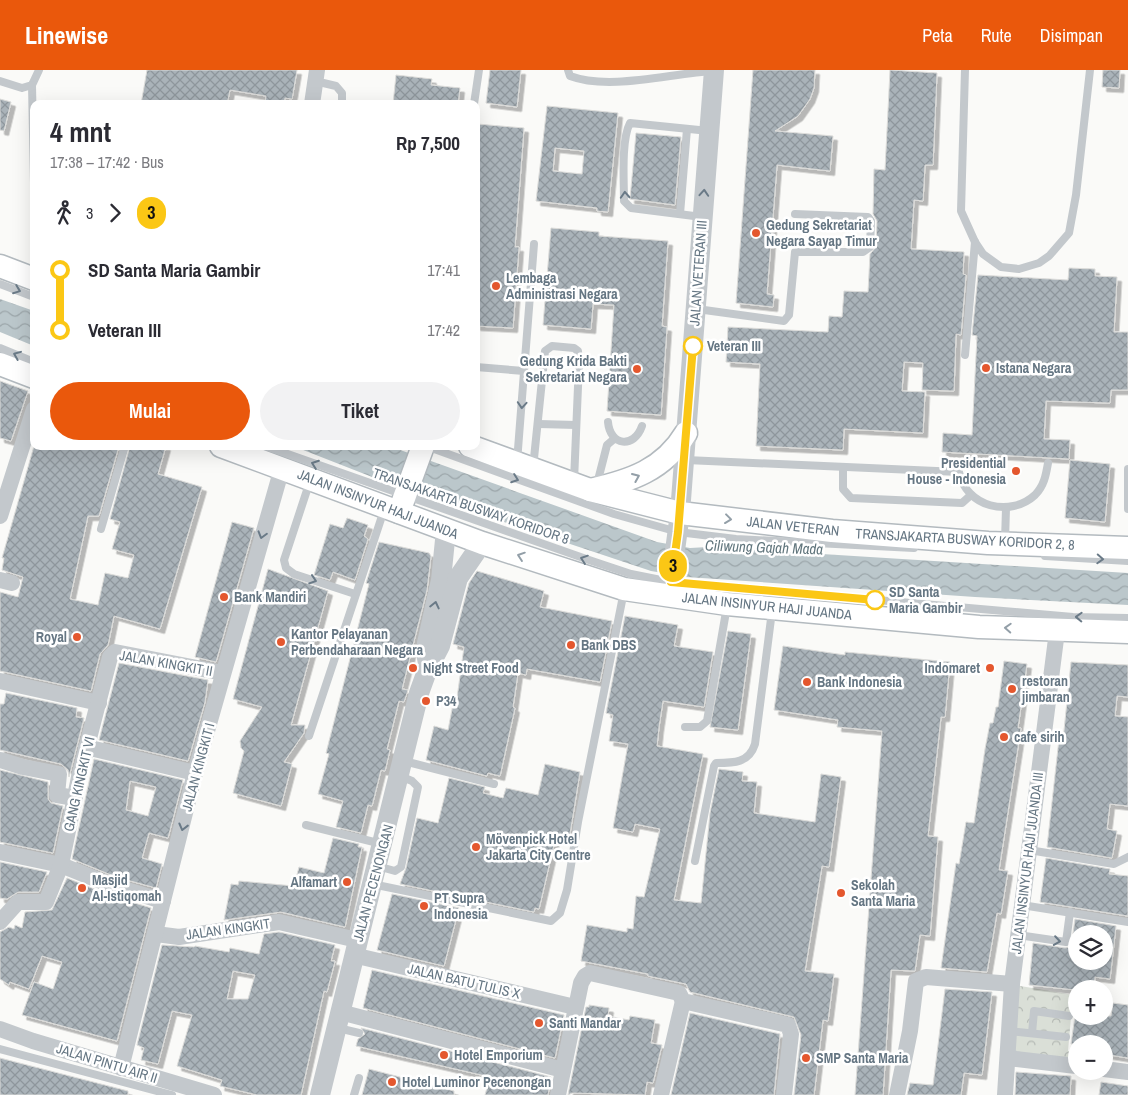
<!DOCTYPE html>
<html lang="id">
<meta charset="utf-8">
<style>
:root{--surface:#fff;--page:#f2f2f3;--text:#2b2b33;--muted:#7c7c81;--accent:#ea580c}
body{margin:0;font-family:"Archivo Narrow",sans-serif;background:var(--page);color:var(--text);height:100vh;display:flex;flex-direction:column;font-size:19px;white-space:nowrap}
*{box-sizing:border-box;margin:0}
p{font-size:16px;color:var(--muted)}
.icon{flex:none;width:28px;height:28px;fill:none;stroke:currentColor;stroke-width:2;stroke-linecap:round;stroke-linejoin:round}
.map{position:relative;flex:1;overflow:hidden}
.panel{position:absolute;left:30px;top:30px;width:450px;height:350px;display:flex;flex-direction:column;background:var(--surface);border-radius:10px;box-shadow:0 5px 20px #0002}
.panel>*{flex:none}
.badge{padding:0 10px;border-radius:16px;font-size:18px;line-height:32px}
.buttons{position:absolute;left:1068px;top:855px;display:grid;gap:10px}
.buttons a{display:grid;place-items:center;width:45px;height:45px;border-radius:50%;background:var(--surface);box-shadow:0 5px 20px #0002;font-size:25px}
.map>.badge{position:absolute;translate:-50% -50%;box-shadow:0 0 0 2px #fff}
.legs{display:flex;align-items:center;gap:8px;height:55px;padding:0 20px;font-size:16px}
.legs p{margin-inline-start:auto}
.head{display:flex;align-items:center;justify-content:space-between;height:85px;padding:0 20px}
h1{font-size:28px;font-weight:700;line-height:38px}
.primary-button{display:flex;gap:10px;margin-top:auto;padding:10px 20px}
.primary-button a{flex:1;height:58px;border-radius:30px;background:var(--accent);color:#fff;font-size:20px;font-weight:700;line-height:58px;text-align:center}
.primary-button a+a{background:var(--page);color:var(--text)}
ul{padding:0 20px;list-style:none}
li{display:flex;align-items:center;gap:18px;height:60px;font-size:19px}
li i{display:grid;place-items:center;width:8px;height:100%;margin:0 6px;background:currentColor}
li i::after{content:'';width:12px;height:12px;margin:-6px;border:4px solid;border-radius:50%;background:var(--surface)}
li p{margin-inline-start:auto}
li:first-child i{background:linear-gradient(#0000 50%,currentColor 0)}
li:last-child i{background:linear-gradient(currentColor 50%,#0000 0)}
header{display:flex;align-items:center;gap:30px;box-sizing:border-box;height:70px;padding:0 25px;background:var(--accent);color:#fff}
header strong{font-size:24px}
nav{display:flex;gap:28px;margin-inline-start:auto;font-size:18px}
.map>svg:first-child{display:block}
.park{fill:url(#park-crowns)}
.water{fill:url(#water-waves)}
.building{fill:url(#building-cross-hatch);stroke:#dcdcda;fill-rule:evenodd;filter:url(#shadow)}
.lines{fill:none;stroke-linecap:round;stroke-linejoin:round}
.secondary-casing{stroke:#b3babf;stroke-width:25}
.service{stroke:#c3c8cc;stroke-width:8}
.minor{stroke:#c3c8cc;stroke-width:16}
.tertiary{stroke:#c3c8cc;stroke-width:20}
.secondary{stroke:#fff;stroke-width:22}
.oneway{stroke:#6a7a87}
.oneway2{stroke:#939fa8}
.line-1-casing{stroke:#fff;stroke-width:11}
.line-1{stroke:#fbc715;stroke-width:8}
.poi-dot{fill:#e4572e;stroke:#fff;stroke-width:2}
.stop-1-dot{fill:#fff;stroke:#fbc715;stroke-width:2.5}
.labels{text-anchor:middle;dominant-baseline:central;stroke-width:5;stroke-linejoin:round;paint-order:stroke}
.poi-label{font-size:14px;font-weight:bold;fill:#657683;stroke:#fff;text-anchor:start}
.street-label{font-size:14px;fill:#657683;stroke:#fff}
.stop-label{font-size:14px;font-weight:bold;fill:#657683;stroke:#fff;text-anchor:start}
.water-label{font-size:15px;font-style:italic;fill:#60757c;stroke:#fff}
</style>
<header>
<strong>Linewise</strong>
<nav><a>Peta</a><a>Rute</a><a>Disimpan</a></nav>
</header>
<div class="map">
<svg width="1128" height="1025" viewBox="0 0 1128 1025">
<defs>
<pattern id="park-crowns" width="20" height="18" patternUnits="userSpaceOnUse" patternTransform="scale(1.25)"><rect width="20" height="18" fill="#dadfd7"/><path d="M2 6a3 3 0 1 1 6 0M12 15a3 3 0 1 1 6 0" fill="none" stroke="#b4b9b4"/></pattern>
<pattern id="water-waves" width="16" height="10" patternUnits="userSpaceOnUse" patternTransform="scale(1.25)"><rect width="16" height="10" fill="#bbc7cb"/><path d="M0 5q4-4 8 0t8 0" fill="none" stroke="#9ca6aa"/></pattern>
<pattern id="building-cross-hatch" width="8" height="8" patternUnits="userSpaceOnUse" patternTransform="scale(1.25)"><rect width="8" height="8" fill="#aab3b9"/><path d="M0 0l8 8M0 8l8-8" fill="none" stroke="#8e969c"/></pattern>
<filter id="shadow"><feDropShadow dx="4.5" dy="4.5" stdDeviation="0" flood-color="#0004"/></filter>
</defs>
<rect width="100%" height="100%" fill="#fafaf8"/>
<path class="park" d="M 1014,915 L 1073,925 L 1068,981 L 1076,982 L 1076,994 L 1007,985 Z"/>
<g class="water">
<path d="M 0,229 L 34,241 L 34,276 L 0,262 Z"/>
<path d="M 293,376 L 389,376 L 657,472 L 690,478 L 708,477 L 1128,503 L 1128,535 L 975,527 L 687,507 L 651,501 L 390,414 Z"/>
</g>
<g class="building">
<path d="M 147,0 L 297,0 L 292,29 L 285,28 L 284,34 L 265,34 L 266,26 L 230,20 L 227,34 L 141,34 Z"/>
<path d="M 490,0 L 521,0 L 517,37 L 486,33 Z"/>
<path d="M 753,0 L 815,0 L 814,18 L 810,29 L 798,46 L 775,61 L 833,66 L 830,101 L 777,95 L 767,224 L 774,225 L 773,237 L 736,233 Z"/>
<path d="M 890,0 L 937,3 L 933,95 L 925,95 L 923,131 L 914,130 L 911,179 L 964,182 L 963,204 L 966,205 L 961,265 L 956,264 L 954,321 L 922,320 L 923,293 L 904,292 L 902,321 L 925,322 L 923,363 L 844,359 L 843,380 L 756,376 L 760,294 L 726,292 L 728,257 L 828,262 L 829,246 L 842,247 L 844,221 L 868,222 L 870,184 L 876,177 L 877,151 L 873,144 L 874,99 L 885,100 Z"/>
<path d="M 1103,0 L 1120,0 L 1119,18 L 1102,17 Z"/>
<path d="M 396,5 L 432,9 L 431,15 L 460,18 L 458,34 L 393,34 Z"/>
<path d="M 0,29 L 11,32 L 4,61 L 0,60 Z"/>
<path d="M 547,36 L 618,43 L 608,142 L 597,141 L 597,138 L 536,131 ZM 555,78 L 584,81 L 582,104 L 553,101 Z"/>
<path d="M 477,54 L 524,58 L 515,177 L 519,177 L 513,258 L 476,256 Z"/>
<path d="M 636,63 L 681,67 L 675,135 L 630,129 Z"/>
<path d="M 551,158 L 599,162 L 599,166 L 668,171 L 662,256 L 667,257 L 661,345 L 607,341 L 614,235 L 593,234 L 591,259 L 543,255 Z"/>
<path d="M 1069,198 L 1095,199 L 1095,206 L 1117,207 L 1114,262 L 1128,262 L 1128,320 L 1111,320 L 1110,333 L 1046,331 L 1044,369 L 1070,370 L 1069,389 L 942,382 L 943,363 L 972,365 L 977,266 L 972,265 L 978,205 L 1068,210 Z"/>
<path d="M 0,311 L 28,321 L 11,371 L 0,368 Z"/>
<path d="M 34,376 L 119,376 L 99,446 L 88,446 L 70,529 L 98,535 L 105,503 L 128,508 L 134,485 L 112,479 L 120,452 L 110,449 L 130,376 L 166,376 L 158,404 L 202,417 L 160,559 L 114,546 L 108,575 L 100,584 L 91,621 L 0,601 L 0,522 L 18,527 L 23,507 L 2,500 L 4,488 L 2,488 Z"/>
<path d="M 1070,390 L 1110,394 L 1105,452 L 1065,448 Z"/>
<path d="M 347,448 L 368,455 L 364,466 L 368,469 L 355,510 L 333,502 L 330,510 L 314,505 L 330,454 L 343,458 Z"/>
<path d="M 232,452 L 254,458 L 216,592 L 195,587 Z"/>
<path d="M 379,472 L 429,483 L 431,486 L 427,520 L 402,619 L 408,620 L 404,632 L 399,631 L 387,679 L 390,680 L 385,701 L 381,700 L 372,736 L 368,735 L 361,763 L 336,757 L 343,731 L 318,724 L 329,684 L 326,683 L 369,514 L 366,513 Z"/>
<path d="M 268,499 L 328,521 L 291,655 L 305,655 L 304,663 L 284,692 L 292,694 L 281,736 L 233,723 L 244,681 L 241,678 L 240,671 L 262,637 L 233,629 Z"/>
<path d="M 477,501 L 544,521 L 540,537 L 612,551 L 600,612 L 527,599 L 526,605 L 518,603 L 513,637 L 515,638 L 500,706 L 488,703 L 487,706 L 426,690 L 434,656 L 448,660 L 453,634 L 456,635 L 464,577 L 453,574 L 469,513 Z"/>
<path d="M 625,546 L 678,555 L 674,576 L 713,582 L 704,637 L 663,631 L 659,657 L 657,676 L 703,684 L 674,830 L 701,833 L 710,743 L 719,699 L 743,702 L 742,711 L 757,712 L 754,743 L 815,752 L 821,704 L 841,707 L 829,797 L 822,796 L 805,901 L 834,904 L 828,951 L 823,950 L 814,1025 L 794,1025 L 801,965 L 794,947 L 690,922 L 686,914 L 648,906 L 648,904 L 581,891 L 587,855 L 627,862 L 627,858 L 633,859 L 636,826 L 644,827 L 660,759 L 635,754 L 633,762 L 613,758 L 628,674 L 609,671 L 613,645 L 606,643 Z"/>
<path d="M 728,561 L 751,564 L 738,660 L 710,657 Z"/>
<path d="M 783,576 L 845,585 L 845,582 L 950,592 L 945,647 L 941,647 L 928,766 L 938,767 L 930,866 L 920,865 L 915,901 L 891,900 L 883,1025 L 855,1025 L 882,661 L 837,657 L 838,650 L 774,640 Z"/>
<path d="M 1004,591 L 1027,594 L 1018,658 L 1021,658 L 999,800 L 1008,801 L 1001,844 L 997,843 L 987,902 L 941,898 L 956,793 L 959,794 L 966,752 L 974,753 L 985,679 L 990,653 L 993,653 L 996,637 L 998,637 Z"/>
<path d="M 1071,592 L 1128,595 L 1128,627 L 1117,626 L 1115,646 L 1128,647 L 1128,736 L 1110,734 L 1107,759 L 1117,761 L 1112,788 L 1047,777 L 1059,669 L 1063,670 Z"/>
<path d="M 119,593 L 208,610 L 205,632 L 188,691 L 99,670 Z"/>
<path d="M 6,623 L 77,638 L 76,647 L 84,648 L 69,707 L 68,700 L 61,694 L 0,680 L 0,634 L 4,634 Z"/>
<path d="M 94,689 L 183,710 L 168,768 L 149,763 L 142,788 L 162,794 L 156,818 L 116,807 L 72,789 ZM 130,711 L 156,717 L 148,746 L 126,740 Z"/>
<path d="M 545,694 L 580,702 L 569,770 L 556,766 L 539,839 L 535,838 L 534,842 L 400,814 L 406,798 L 417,748 L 438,753 L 449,708 L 485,717 L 483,723 L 503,728 L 506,718 L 538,725 Z"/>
<path d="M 0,700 L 48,712 L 48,729 L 51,733 L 63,736 L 53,783 L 0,772 Z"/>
<path d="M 333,768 L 359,774 L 358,777 L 362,777 L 345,857 L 281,842 L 224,850 L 231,814 L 238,815 L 239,811 L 294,816 L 299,797 L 324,803 Z"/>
<path d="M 1046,788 L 1110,799 L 1109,804 L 1128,806 L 1128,846 L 1040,832 Z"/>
<path d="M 0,792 L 47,802 L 39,822 L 18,822 L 7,829 L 0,828 Z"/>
<path d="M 67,808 L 109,825 L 151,838 L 117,971 L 22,945 L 34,912 L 53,919 L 62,892 L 42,886 L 29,919 L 10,912 L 9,915 L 0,909 L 0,862 L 9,857 L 14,859 L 15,855 L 22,858 L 25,842 L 52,840 Z"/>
<path d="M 392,824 L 459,838 L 444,896 L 377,880 Z"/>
<path d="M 1075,849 L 1116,856 L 1110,909 L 1095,907 L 1094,919 L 1076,920 L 1029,915 L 1033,873 L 1065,878 L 1076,876 L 1076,891 L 1104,891 L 1104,864 L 1073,864 Z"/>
<path d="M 279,862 L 335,875 L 331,891 L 335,891 L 327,922 L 324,921 L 301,1025 L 257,1025 L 220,1016 L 222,1010 L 177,996 L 192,945 L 172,941 L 158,994 L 141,990 L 144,978 L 137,975 L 162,875 L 194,877 L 195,876 L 229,882 L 230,878 L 259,884 L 264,864 ZM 233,901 L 255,905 L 248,929 L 227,929 Z"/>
<path d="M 372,900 L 564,945 L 555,988 L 363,938 Z"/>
<path d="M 945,919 L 992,922 L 982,1005 L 964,1003 L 961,1025 L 907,1025 L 910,1013 L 933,1015 Z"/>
<path d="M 1113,933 L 1128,935 L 1128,988 L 1104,984 L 1104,974 L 1071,974 L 1075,946 L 1111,946 Z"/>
<path d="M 589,935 L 609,938 L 608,946 L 629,950 L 630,946 L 655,950 L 651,973 L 662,975 L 653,1013 L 647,1012 L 645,1025 L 572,1023 L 568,1025 L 586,937 L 589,937 Z"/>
<path d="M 690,943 L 780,964 L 774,1025 L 671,1025 Z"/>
<path d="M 361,958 L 551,1007 L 548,1025 L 485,1025 L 490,1007 L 356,976 L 358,969 L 365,964 Z"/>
<path d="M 0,988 L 128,1021 L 128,1025 L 0,1025 Z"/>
<path d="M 369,999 L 454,1021 L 454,1025 L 362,1025 Z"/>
<path d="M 1016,1002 L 1071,1006 L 1070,1025 L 1015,1025 Z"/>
<path d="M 1101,1012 L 1128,1016 L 1128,1025 L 1099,1025 Z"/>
</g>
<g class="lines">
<defs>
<g id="secondary">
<path d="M 0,196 L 34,209"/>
<path d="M 0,294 L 34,307"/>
<path d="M 221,376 L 482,473 L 624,519 L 727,534 L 979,557 L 1128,562"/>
<path d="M 470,376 L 590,420 L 680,443 L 832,461 L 988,473 L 1128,478"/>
<path d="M 590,420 C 630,411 664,400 686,363"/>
<path d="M 399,442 L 423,376"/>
</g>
</defs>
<use href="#secondary" class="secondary-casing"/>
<g class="service">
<path d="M 568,0 L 570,6 C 610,21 671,3 714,1"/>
<path d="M 965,0 L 961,141 L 975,172 L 983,184 L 1001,197 L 1019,199 L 1039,193 L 1049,186 L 1069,163 L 1076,125 L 1090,0"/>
<path d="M 0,11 L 22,18 L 32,15 L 39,0"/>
<path d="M 315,11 L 336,16 L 342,23 L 342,34"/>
<path d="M 32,15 L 34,113"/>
<path d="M 474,34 L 479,0"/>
<path d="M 680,144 L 687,59"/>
<path d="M 702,147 L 631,138 L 624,131 C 624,111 621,70 630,53 L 709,61"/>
<path d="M 0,214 L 34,227"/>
<path d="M 697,239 L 784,251 L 789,245 L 795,182 L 863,182 L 870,177 L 871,151 L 868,147 L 795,144"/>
<path d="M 0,278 L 34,292"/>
<path d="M 965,285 L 975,172"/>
<path d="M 476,297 L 524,301"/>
<path d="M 608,352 C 610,376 634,379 642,356"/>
<path d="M 539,354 L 576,355"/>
<path d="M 265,376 L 592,491 L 631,504 L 671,512 L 1073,547 L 1128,548"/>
<path d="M 426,376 L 614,444 L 678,462 L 736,469 L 914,478"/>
<path d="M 686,390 L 959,402 C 966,437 1010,448 1035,425 C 1044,416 1046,405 1048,393"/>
<path d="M 517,392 L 534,174"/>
<path d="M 843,397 L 843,419 L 851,428 L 962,433 L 971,425"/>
<path d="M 533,398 L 545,281 L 552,276 L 574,278 L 578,281 L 579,293 L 574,411"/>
<path d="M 1128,399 L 1128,439"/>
<path d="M 310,411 L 284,490 L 286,498 L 294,504 L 355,524"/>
<path d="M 597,414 L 607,375 L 614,369"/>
<path d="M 101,459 L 125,376"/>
<path d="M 1005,471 L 1006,438"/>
<path d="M 1045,486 L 1128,491"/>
<path d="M 685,657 L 700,657 L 707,651 L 727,536"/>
<path d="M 309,666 L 384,440"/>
<path d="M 404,691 L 494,714"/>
<path d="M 306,755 L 382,774"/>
<path d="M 1029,780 L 1114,794 L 1128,787"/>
<path d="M 695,791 L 714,696 L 716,693 C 734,693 749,693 755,674 L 772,541"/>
<path d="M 377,796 L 395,801 L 401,797 L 418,717 L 412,711 L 400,706"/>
<path d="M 372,814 L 551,851 L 560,843 L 567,820 L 578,752 L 624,521"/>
<path d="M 1022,835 L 1128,852"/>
<path d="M 1018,865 L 1066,872 L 1070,842"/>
<path d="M 338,958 L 359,963"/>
<path d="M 1009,961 L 1066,967"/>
<path d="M 1032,963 L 1034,941 L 1069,946"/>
<path d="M 0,979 L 172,1025"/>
<path d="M 354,1025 L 359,1008"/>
</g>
<g class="minor">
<path d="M 312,34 L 317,0"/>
<path d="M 0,446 L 34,339"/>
<path d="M 0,510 L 12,513"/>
<path d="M 0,611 L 99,633"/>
<path d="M 86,677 L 195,703"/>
<path d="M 0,690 L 23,697 L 59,704 L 57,725 L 75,728"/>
<path d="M 0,782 L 61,795 L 113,816 L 163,831"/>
<path d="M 0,852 L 18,832 L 46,832 L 61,795 L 79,707 L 110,587 L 115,582 L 223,603"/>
<path d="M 156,864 L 179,867 L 279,852 L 357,870"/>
<path d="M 353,885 L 575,937"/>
<path d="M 340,942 L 563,1000"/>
<path d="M 0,959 L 33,971 L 214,1025"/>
<path d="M 1008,988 L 1076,996"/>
<path d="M 121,998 L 195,703 L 282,398"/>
<path d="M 1104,999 L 1128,1002"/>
<path d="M 558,1025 L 581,913 L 585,906 L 590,903 L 679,923 L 683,931 L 788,955 L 791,964 L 784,1025"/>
<path d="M 661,1025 L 683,931"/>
<path d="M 897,1025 L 910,961 L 916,911 L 926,907 L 1012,914"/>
<path d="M 1005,1025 L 1012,914 L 1057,561"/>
</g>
<g class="tertiary">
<path d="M 669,526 L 680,443 L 714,0"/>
<path d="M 427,589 L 427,573 L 441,510 L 446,460"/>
<path d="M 320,1025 L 419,623 L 427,601 L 440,576 L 458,508 L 482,473"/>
</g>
<use href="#secondary" class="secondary"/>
</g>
<defs><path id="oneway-chevron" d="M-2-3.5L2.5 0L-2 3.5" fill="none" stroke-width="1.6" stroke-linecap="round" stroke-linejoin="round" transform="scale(1.25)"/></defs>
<g class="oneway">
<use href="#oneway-chevron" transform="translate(704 123) rotate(-86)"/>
<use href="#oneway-chevron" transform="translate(625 125) rotate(-93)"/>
<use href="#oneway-chevron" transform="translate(17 220) rotate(21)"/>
<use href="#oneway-chevron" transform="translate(17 285) rotate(-158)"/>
<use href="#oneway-chevron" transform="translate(522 335) rotate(94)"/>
<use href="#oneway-chevron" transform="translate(315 394) rotate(-160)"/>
<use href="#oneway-chevron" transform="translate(515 409) rotate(20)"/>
<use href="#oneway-chevron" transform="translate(262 465) rotate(106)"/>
<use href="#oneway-chevron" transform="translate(584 489) rotate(-161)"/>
<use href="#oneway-chevron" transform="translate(1100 489) rotate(3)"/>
<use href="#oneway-chevron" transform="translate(313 510) rotate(18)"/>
<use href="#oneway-chevron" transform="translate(435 535) rotate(-77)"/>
<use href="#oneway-chevron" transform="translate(1079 547) rotate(-178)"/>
<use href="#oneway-chevron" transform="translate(183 757) rotate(104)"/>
<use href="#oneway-chevron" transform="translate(1057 871) rotate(8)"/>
</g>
<g class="oneway2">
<use href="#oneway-chevron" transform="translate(636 407) rotate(-23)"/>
<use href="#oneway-chevron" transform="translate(728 449) rotate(7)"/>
<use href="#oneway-chevron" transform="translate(521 486) rotate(-161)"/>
<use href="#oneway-chevron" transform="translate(1008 558) rotate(-177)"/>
</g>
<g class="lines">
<defs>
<path id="line-1" d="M 693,276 L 678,462 L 671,512 L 875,530"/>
</defs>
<use href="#line-1" class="line-1-casing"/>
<use href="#line-1" class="line-1"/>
</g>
<g class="poi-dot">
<circle cx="756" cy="163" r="5"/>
<circle cx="496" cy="216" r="5"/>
<circle cx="986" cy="298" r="5"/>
<circle cx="637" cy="299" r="5"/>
<circle cx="1016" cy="401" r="5"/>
<circle cx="224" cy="527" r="5"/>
<circle cx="77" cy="567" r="5"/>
<circle cx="281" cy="572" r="5"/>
<circle cx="571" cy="575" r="5"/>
<circle cx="413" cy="598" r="5"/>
<circle cx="990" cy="598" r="5"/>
<circle cx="807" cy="612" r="5"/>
<circle cx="1012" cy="619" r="5"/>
<circle cx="426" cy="631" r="5"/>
<circle cx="1004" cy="667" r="5"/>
<circle cx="476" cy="777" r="5"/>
<circle cx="347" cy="812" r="5"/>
<circle cx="82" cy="818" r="5"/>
<circle cx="841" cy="823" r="5"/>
<circle cx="424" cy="836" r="5"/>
<circle cx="539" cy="953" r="5"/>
<circle cx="444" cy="985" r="5"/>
<circle cx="806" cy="988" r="5"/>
<circle cx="392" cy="1012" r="5"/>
</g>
<g class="stop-1-dot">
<circle cx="693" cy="276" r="9"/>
<circle cx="875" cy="530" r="9"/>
</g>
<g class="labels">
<g class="poi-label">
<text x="766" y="155">Gedung Sekretariat<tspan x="766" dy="16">Negara Sayap Timur</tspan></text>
<text x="506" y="208">Lembaga<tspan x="506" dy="16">Administrasi Negara</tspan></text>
<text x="627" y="291" text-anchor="end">Gedung Krida Bakti<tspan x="627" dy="16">Sekretariat Negara</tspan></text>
<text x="996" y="298">Istana Negara</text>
<text x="1006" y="393" text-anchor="end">Presidential<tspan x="1006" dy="16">House - Indonesia</tspan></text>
<text x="234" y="527">Bank Mandiri</text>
<text x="291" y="564">Kantor Pelayanan<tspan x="291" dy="16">Perbendaharaan Negara</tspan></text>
<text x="67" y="567" text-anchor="end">Royal</text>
<text x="581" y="575">Bank DBS</text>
<text x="423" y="598">Night Street Food</text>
<text x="980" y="598" text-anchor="end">Indomaret</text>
<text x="1022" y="611">restoran<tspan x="1022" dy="16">jimbaran</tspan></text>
<text x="817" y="612">Bank Indonesia</text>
<text x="436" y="631">P34</text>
<text x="1014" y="667">cafe sirih</text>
<text x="486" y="769">Mövenpick Hotel<tspan x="486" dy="16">Jakarta City Centre</tspan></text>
<text x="92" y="810">Masjid<tspan x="92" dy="16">Al-Istiqomah</tspan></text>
<text x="337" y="812" text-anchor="end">Alfamart</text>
<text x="851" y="815">Sekolah<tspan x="851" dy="16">Santa Maria</tspan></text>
<text x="434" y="828">PT Supra<tspan x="434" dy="16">Indonesia</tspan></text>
<text x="549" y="953">Santi Mandar</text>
<text x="454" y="985">Hotel Emporium</text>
<text x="816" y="988">SMP Santa Maria</text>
<text x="402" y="1012">Hotel Luminor Pecenongan</text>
</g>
<g class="street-label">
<text transform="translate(698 203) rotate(-86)">JALAN VETERAN III</text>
<text transform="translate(378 434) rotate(21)">JALAN INSINYUR HAJI JUANDA</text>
<text transform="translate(471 436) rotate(19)">TRANSJAKARTA BUSWAY KORIDOR 8</text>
<text transform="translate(793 456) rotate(6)">JALAN VETERAN</text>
<text transform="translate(965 469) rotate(3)">TRANSJAKARTA BUSWAY KORIDOR 2, 8</text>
<text transform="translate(767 536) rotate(6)">JALAN INSINYUR HAJI JUANDA</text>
<text transform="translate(166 593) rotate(10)">JALAN KINGKIT II</text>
<text transform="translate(198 697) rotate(-75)">JALAN KINGKIT I</text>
<text transform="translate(79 714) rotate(-77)">GANG KINGKIT VI</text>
<text transform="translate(1027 793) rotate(-83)">JALAN INSINYUR HAJI JUANDA III</text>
<text transform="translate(373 813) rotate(-75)">JALAN PECENONGAN</text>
<text transform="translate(228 859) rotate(-8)">JALAN KINGKIT</text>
<text transform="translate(464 911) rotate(13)">JALAN BATU TULIS X</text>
<text transform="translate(107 993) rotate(17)">JALAN PINTU AIR II</text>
</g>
<g class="stop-label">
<text x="707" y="276">Veteran III</text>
<text x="889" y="522">SD Santa<tspan x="889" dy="16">Maria Gambir</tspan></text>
</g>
<g class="water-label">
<text transform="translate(764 477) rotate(2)">Ciliwung Gajah Mada</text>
</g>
</g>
</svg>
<div class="buttons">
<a><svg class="icon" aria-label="layers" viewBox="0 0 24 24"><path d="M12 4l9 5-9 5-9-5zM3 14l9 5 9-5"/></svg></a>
<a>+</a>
<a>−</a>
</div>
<b class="badge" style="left:673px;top:496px;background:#fbc715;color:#111">3</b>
<section class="panel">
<div class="head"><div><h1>4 mnt</h1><p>17:38 – 17:42 · Bus</p></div><b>Rp 7,500</b></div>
<div class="legs"><svg class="icon" aria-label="walk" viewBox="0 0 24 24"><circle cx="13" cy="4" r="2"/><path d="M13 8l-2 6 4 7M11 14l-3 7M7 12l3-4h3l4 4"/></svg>3<svg class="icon" aria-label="forward" viewBox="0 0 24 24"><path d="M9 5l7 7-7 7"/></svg><b class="badge" style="background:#fbc715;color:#111">3</b></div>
<ul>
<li><i style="color:#fbc715"></i><b>SD Santa Maria Gambir</b><p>17:41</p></li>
<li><i style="color:#fbc715"></i><b>Veteran III</b><p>17:42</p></li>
</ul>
<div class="primary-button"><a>Mulai</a><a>Tiket</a></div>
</section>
</div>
